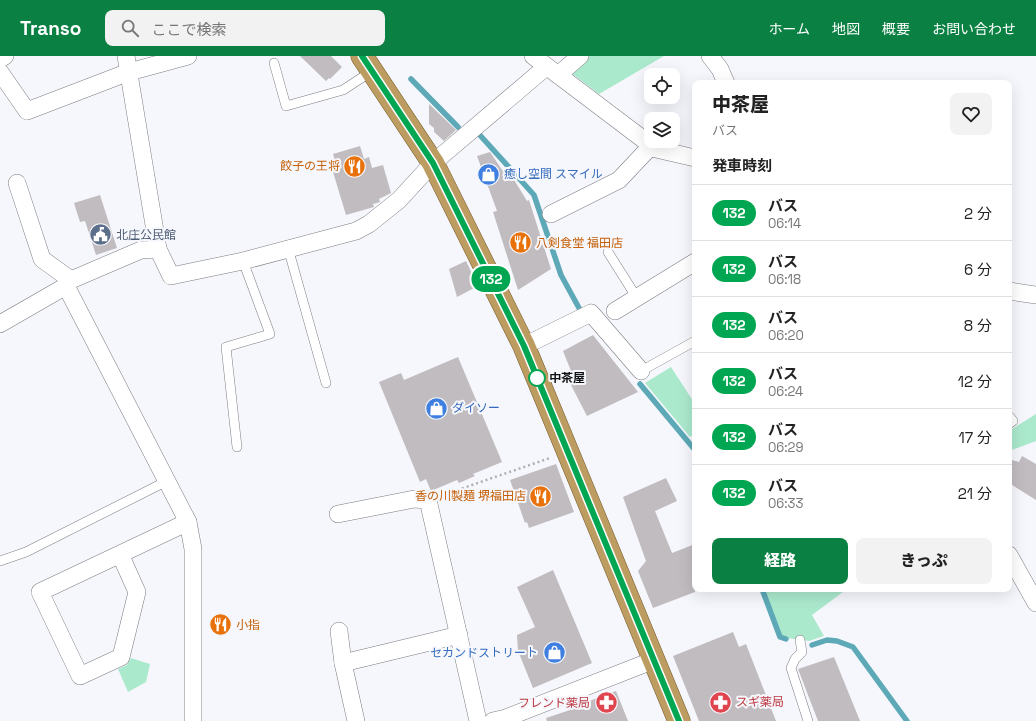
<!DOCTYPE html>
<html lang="ja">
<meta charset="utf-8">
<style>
:root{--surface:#fff;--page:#f2f2f2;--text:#222;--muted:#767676;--line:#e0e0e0;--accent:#0b8043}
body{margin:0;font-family:"Space Grotesk","Noto Sans JP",sans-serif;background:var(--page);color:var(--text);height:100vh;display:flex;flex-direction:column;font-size:15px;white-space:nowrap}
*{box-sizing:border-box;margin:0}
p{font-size:13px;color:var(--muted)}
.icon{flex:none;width:22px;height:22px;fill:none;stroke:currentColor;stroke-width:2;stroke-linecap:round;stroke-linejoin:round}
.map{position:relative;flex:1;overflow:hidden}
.sheet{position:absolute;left:692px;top:24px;width:320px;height:512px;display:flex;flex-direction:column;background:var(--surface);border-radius:8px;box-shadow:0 4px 16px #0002}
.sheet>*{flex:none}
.badge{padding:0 8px;border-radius:13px;font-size:14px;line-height:26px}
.controls{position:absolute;left:644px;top:12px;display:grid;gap:8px}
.controls a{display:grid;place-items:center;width:36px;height:36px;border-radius:8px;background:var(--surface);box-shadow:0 4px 16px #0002;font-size:20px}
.map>.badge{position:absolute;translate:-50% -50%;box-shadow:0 0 0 2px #fff}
h2{padding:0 20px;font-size:15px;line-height:36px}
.round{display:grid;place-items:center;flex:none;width:42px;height:42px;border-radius:8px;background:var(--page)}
.headline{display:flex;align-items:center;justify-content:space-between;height:68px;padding:0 20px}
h1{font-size:19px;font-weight:800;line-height:30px}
.action{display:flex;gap:8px;margin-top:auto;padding:8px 20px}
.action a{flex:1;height:46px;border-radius:8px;background:var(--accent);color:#fff;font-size:16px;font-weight:800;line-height:46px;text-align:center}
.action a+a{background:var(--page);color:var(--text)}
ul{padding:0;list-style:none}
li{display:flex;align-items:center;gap:12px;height:56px;padding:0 20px;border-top:1px solid var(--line)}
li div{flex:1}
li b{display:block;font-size:15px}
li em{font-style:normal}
li .badge{min-width:44px;font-weight:700;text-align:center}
header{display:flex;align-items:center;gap:24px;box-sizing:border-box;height:56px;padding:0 20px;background:var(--accent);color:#fff}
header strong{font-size:19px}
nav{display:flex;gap:22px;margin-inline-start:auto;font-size:14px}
.search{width:280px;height:36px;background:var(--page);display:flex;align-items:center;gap:10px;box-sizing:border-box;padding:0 14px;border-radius:8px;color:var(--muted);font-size:15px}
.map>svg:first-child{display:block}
.green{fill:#abe9cd}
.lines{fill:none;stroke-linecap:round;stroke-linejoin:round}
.stream{stroke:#5da9b7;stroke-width:5.5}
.building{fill:#c1bcbf}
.service-casing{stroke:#7c7d81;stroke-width:10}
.minor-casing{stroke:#7c7d81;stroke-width:18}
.trunk-casing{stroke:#755c2c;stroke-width:23}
.path{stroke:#aeafb2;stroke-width:2.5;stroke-dasharray:2 3;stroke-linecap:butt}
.service{stroke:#fff;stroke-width:9}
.minor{stroke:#fff;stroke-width:17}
.trunk{stroke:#bc9c60;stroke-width:22}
.line-casing{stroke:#fff;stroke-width:9}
.line{stroke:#00a651;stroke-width:6}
.stop-dot{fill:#fff;stroke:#00a651;stroke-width:2}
.labels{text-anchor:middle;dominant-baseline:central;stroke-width:4;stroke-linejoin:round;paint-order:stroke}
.food-label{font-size:12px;fill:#c56008;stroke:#f6f7fc;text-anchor:end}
.shop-label{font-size:12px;fill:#366cbe;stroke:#f6f7fc;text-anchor:start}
.service-label{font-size:12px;fill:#4e5e75;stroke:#f6f7fc;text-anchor:start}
.stop-label{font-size:12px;font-weight:bold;fill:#121314;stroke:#f6f7fc;text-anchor:start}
.health-label{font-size:12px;fill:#be3a42;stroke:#f6f7fc;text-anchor:start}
</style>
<header>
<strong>Transo</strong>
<div class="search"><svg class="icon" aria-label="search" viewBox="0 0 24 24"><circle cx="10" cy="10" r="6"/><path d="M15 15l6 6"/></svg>ここで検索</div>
<nav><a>ホーム</a><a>地図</a><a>概要</a><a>お問い合わせ</a></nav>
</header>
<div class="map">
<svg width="1036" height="665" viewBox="0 0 1036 665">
<rect width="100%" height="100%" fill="#f6f7fc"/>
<g class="green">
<path d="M 588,0 L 664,0 L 599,38 L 570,16 Z"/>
<path d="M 671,311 L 695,348 L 695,377 L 690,381 L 645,327 Z"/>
<path d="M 1036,358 L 1036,385 L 1009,395 L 1009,375 Z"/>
<path d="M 762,533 L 847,533 L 812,559 L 824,580 L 809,585 L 780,581 Z"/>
<path d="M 131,602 L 150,608 L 146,626 L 128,636 L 118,613 L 127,609 Z"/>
</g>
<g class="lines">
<g class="stream">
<path d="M 411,23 L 458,71"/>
<path d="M 478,77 L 534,139 L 561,219 L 579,252"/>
<path d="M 640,328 L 695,394"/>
<path d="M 762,533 L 780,581 L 786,583"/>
<path d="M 812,589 L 827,584 L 837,585 L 853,591 L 907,665"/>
</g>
</g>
<g class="building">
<path d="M 300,0 L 331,0 L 342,11 L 330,23 L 329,22 L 326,25 Z"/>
<path d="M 429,48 L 456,74 L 444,85 L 434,76 L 434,72 L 429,68 Z"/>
<path d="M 360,90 L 364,103 L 369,101 L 372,112 L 383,109 L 391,137 L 379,143 L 380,146 L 373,148 L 374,151 L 346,159 L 330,106 L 335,104 L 333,98 Z"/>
<path d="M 490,96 L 509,124 L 513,122 L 527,145 L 529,144 L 551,213 L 518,234 L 493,156 L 497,155 L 477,100 Z"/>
<path d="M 100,139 L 117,192 L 96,199 L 85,165 L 80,166 L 74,147 Z"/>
<path d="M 466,205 L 478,230 L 457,241 L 449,213 Z"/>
<path d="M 593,279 L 638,336 L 587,360 L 570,327 L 575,325 L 563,295 Z"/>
<path d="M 458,301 L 502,406 L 473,418 L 475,420 L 459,427 L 457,424 L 431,435 L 426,423 L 420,426 L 379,326 L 401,317 L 404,324 Z"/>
<path d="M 1022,400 L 1036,408 L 1036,444 L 1009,427 L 1009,403 L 1019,406 Z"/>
<path d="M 556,408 L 574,456 L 529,472 L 527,466 L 525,467 L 510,424 Z"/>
<path d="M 666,422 L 677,445 L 655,455 L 672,497 L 695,488 L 695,536 L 653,552 L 638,515 L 646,505 L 623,441 Z"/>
<path d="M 553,514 L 592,607 L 533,632 L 518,595 L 517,579 L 535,571 L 517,531 Z"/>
<path d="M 733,576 L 739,591 L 746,588 L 776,665 L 699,665 L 673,600 Z"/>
<path d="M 834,601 L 860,665 L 818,665 L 798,613 Z"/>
<path d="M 616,635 L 628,665 L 547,665 L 546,662 L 585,649 L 584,647 Z"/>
</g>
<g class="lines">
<defs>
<g id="service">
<path d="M 274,7 L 286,50 L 343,34 L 372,15"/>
<path d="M 288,192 L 326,327"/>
<path d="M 608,196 L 637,242"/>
<path d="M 641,315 L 695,285"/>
<path d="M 1009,368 L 1013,365 L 1010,361"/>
<path d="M 237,391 L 226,291 L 270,278 L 243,205"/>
<path d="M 0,505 L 26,496 L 167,425"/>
<path d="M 800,584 L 802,596 L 795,603 L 791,612 L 808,665"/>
</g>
<g id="minor">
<path d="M 533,0 L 656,93 L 695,102"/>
<path d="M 710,0 L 720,13 L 726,27"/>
<path d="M 0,3 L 5,0"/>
<path d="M 0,16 L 27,55 L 129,16 L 188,0"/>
<path d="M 558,19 L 580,0"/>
<path d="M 17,127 L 42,203 L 71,224"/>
<path d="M 551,158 L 619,124 L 651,90"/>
<path d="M 158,193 L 171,220 L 243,205 L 356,175 L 369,168 L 399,144 L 433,107 L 546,11"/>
<path d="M 66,230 L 188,466 L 193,493 L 193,665"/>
<path d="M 1009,235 L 1036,239"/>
<path d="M 615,255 L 695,206"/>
<path d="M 0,268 L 66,230 L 71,224 L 141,194 L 158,193 L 126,0"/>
<path d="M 524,290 L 591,257 L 641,315"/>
<path d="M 338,458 L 414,443 L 428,444 L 478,665"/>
<path d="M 120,498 L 137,536 L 121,601 L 80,620 L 40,536 L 188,466"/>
<path d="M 1009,499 L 1036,547"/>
<path d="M 339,575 L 343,607 L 356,665"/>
<path d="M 343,607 L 459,579"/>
<path d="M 493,665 L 506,662 L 654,604"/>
</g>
<path id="trunk" d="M 362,0 L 433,107 L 524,290 L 679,665"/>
</defs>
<use href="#service" class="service-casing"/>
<use href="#minor" class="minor-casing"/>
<use href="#trunk" class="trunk-casing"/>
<path class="path" d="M 443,439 L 550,402"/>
<use href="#service" class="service"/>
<use href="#minor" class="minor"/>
<use href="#trunk" class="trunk"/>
</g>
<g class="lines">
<defs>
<path id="line" d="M 362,0 L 433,107 L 524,290 L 679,665"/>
</defs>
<use href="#line" class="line-casing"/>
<use href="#line" class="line"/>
</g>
<defs>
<symbol id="restaurant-disc" viewBox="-11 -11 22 22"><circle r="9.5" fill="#e8710a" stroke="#f6f7fc"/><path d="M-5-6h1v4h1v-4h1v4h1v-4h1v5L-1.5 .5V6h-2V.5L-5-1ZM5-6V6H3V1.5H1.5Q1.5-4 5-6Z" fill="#fff"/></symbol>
<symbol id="shop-disc" viewBox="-11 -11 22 22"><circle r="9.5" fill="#3f7fe0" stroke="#f6f7fc"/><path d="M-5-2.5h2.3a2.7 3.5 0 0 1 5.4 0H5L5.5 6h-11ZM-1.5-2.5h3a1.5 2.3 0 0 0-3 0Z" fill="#fff"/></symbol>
<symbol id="civic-disc" viewBox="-11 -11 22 22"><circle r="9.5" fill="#5c6f8a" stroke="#f6f7fc"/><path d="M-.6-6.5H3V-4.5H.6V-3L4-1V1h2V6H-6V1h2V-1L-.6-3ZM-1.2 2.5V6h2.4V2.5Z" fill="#fff"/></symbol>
<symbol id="pharmacy-disc" viewBox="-11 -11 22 22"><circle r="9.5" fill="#e0444e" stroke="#f6f7fc"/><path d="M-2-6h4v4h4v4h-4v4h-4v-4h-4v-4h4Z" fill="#fff"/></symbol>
</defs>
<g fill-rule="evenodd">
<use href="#restaurant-disc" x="342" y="98" width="25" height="25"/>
<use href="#shop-disc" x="476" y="106" width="25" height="25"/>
<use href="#civic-disc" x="88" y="166" width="25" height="25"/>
<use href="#restaurant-disc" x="508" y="174" width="25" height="25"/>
<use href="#shop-disc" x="424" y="340" width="25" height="25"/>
<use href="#restaurant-disc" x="528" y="428" width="25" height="25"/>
<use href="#restaurant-disc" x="208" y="556" width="25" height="25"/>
<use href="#shop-disc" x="542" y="584" width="25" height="25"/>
<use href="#pharmacy-disc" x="708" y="634" width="25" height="25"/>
<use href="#pharmacy-disc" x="594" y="634" width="25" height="25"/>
</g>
<circle class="stop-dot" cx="537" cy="322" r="8"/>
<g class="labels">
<g class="food-label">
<text x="340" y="110">餃子の王将</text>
<text x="536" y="187" text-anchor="start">八剣食堂 福田店</text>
<text x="526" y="440">香の川製麺 堺福田店</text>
<text x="236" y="569" text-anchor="start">小指</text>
</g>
<g class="shop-label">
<text x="504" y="118">癒し空間 スマイル</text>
<text x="452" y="352">ダイソー</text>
<text x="538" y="597" text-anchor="end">セカンドストリート</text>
</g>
<g class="service-label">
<text x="116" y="179">北庄公民館</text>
</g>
<g class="stop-label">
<text x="549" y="322">中茶屋</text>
</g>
<g class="health-label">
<text x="736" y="646">スギ薬局</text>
<text x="590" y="647" text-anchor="end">フレンド薬局</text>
</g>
</g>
</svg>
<div class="controls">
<a><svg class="icon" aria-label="locate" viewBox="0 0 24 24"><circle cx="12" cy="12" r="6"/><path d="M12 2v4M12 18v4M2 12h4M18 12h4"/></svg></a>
<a><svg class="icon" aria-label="layers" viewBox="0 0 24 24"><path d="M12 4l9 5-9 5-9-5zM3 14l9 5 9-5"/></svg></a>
</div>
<b class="badge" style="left:491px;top:223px;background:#00a651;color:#fff">132</b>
<section class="sheet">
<div class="headline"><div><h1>中茶屋</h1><p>バス</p></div><a class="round"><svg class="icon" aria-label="heart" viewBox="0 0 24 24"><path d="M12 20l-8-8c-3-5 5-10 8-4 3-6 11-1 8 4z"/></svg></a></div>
<h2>発車時刻</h2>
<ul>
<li><span class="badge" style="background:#00a651;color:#fff">132</span><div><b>バス</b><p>06:14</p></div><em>2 分</em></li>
<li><span class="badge" style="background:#00a651;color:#fff">132</span><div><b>バス</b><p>06:18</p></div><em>6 分</em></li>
<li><span class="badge" style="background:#00a651;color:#fff">132</span><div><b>バス</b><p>06:20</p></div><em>8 分</em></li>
<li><span class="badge" style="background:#00a651;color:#fff">132</span><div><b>バス</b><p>06:24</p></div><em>12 分</em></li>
<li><span class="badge" style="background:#00a651;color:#fff">132</span><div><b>バス</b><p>06:29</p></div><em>17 分</em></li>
<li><span class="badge" style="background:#00a651;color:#fff">132</span><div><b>バス</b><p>06:33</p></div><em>21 分</em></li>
</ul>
<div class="action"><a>経路</a><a>きっぷ</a></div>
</section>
</div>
